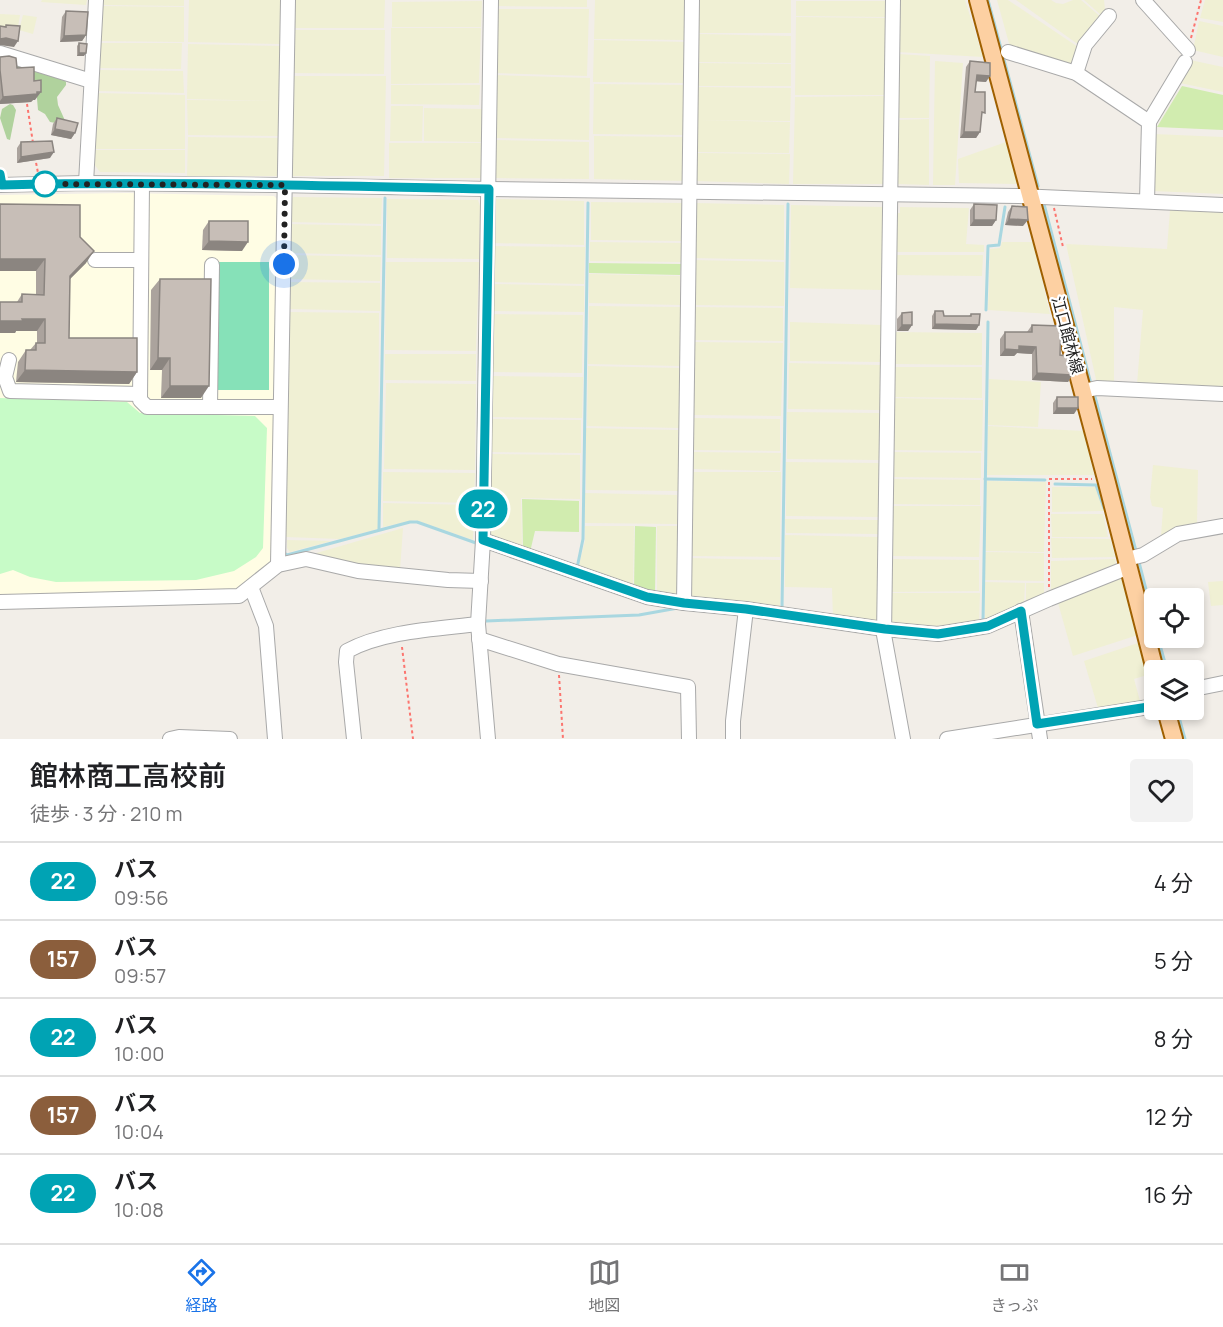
<!DOCTYPE html>
<html lang="ja">
<meta charset="utf-8">
<style>
:root{--surface:#fff;--page:#f2f2f2;--text:#202124;--muted:#757577;--line:#e0e0e0;--accent:#1a73e8}
body{margin:0;font-family:Manrope,"Noto Sans JP",sans-serif;background:var(--page);color:var(--text);height:100vh;display:flex;flex-direction:column;font-size:22px;white-space:nowrap}
*{box-sizing:border-box;margin:0}
p{font-size:20px;color:var(--muted)}
.icon{flex:none;width:33px;height:33px;fill:none;stroke:currentColor;stroke-width:2;stroke-linecap:round;stroke-linejoin:round}
.map{position:relative;height:739px;overflow:hidden}
.details{display:flex;flex-direction:column;background:var(--surface);flex:1}
.details>*{flex:none}
.badge{padding:0 12px;border-radius:20px;font-size:21px;line-height:39px}
.controls{position:absolute;left:1144px;top:588px;display:grid;gap:12px}
.controls a{display:grid;place-items:center;width:60px;height:60px;border-radius:6px;background:var(--surface);box-shadow:0 3px 9px #0003;font-size:30px}
.you{position:absolute;width:30px;height:30px;margin:-15px;border:4px solid #fff;border-radius:50%;background:#1a73e8;box-shadow:0 0 0 9px #1a73e833}
.map>.badge{position:absolute;translate:-50% -50%;box-shadow:0 0 0 3px #fff}
.round{display:grid;place-items:center;flex:none;width:63px;height:63px;border-radius:6px;background:var(--page)}
.summary{display:flex;align-items:center;justify-content:space-between;height:102px;padding:0 30px}
h1{font-size:28px;font-weight:600;line-height:45px}
ul{padding:0;list-style:none}
li{display:flex;align-items:center;gap:18px;height:78px;padding:0 30px;border-top:2px solid var(--line)}
li div{flex:1}
li b{display:block;font-size:22px}
li em{font-style:normal}
li .badge{min-width:66px;font-weight:700;text-align:center}
.tab-bar{display:flex;justify-content:space-around;align-items:center;height:84px;border-top:2px solid var(--line);background:var(--surface);font-size:16px;color:var(--muted)}
.tab-bar a{display:grid;justify-items:center;gap:3px}
.tab-bar .active{color:var(--accent)}
.map>svg:first-child{display:block}
.education{fill:#fffde4}
.farmland{fill:#f0f0d4}
.grass{fill:#d1ecaf}
.forest{fill:#b0d29d}
.park{fill:#c7fbc7}
.pitch{fill:#86e1b8}
.lines{fill:none;stroke-linecap:round;stroke-linejoin:round}
.stream{stroke:#a9d7e0;stroke-width:3}
.minor-casing{stroke:#a9a9a9;stroke-width:16}
.major-casing{stroke:#9f6000;stroke-width:20}
.path{stroke:#fc756f;stroke-width:2;stroke-dasharray:3 3;stroke-linecap:butt}
.minor{stroke:#fff;stroke-width:14}
.major{stroke:#fdd0a2;stroke-width:16}
.wall{fill:#aba39d}
.shaded-wall{fill:#8b8580}
.building{fill:#c7beb7;stroke:#8b8580;stroke-width:1.5}
.line-casing{stroke:#fff;stroke-width:14}
.line{stroke:#00a3b4;stroke-width:9}
.walk{stroke:#222;stroke-width:6;stroke-dasharray:0 10.8}
.stop-dot{fill:#fff;stroke:#00a3b4;stroke-width:3}
.labels{text-anchor:middle;dominant-baseline:central;stroke-width:4.5;stroke-linejoin:round;paint-order:stroke}
.street-label{font-size:16px;fill:#222;stroke:#fff}
</style>
<div class="map">
<svg width="1223" height="739" viewBox="0 0 1223 739">
<rect width="100%" height="100%" fill="#f2eee8"/>
<path class="education" d="M 126,193 L 274,196 L 278,200 L 273,563 L 235,590 L 0,597 L 0,195 Z"/>
<g class="farmland">
<path d="M 42,0 L 87,0 L 86,5 L 41,2 Z"/>
<path d="M 102,0 L 184,0 L 184,6 L 102,5 Z"/>
<path d="M 189,0 L 282,0 L 282,44 L 188,42 Z"/>
<path d="M 294,0 L 385,0 L 384,28 L 293,28 Z"/>
<path d="M 495,0 L 587,0 L 587,7 L 495,6 Z"/>
<path d="M 595,0 L 687,0 L 687,40 L 594,39 Z"/>
<rect x="698" y="0" width="93" height="33"/>
<path d="M 899,0 L 965,0 L 983,57 L 898,52 Z"/>
<path d="M 997,0 L 1008,0 L 1078,47 L 1077,60 L 1067,66 L 1010,47 Z"/>
<path d="M 1016,0 L 1051,0 L 1056,3 L 1063,4 L 1073,0 L 1081,0 L 1102,18 L 1079,45 Z"/>
<path d="M 1084,0 L 1104,0 L 1105,10 L 1102,16 Z"/>
<path d="M 1205,0 L 1223,0 L 1223,22 L 1200,18 Z"/>
<path d="M 482,1 L 481,27 L 392,27 L 392,2 Z"/>
<path d="M 796,1 L 888,1 L 888,17 L 796,16 Z"/>
<path d="M 101,6 L 184,7 L 184,42 L 99,41 Z"/>
<path d="M 495,9 L 589,9 L 587,76 L 494,73 Z"/>
<path d="M 0,14 L 20,15 L 17,33 L 0,30 Z"/>
<path d="M 23,15 L 37,17 L 33,34 L 19,30 Z"/>
<path d="M 796,17 L 888,18 L 885,95 L 795,95 Z"/>
<path d="M 1199,21 L 1223,26 L 1223,57 L 1193,50 Z"/>
<path d="M 391,28 L 481,28 L 479,83 L 391,84 Z"/>
<path d="M 293,30 L 385,30 L 384,74 L 291,73 Z"/>
<path d="M 699,34 L 791,36 L 791,63 L 699,62 Z"/>
<path d="M 594,40 L 688,42 L 686,83 L 593,82 Z"/>
<path d="M 100,43 L 182,43 L 181,69 L 100,68 Z"/>
<path d="M 188,44 L 282,46 L 282,136 L 188,135 L 187,100 L 278,101 L 187,99 Z"/>
<path d="M 898,54 L 930,56 L 929,118 L 896,118 Z"/>
<path d="M 1190,60 L 1223,67 L 1223,92 L 1180,83 Z"/>
<path d="M 935,61 L 963,63 L 955,185 L 933,185 Z"/>
<path d="M 697,63 L 791,64 L 791,86 L 697,86 Z"/>
<path d="M 99,70 L 183,71 L 184,93 L 98,91 Z"/>
<path d="M 496,75 L 590,78 L 589,140 L 494,138 Z"/>
<path d="M 292,76 L 386,76 L 384,176 L 291,176 Z"/>
<path d="M 594,84 L 686,85 L 686,135 L 593,134 Z"/>
<path d="M 391,85 L 480,85 L 479,105 L 391,104 Z"/>
<path d="M 697,87 L 791,88 L 790,121 L 700,120 L 790,122 L 789,153 L 696,152 Z"/>
<path d="M 97,93 L 185,95 L 185,149 L 94,149 Z"/>
<path d="M 885,96 L 885,184 L 793,184 L 795,97 Z"/>
<path d="M 391,106 L 423,106 L 422,141 L 390,141 Z"/>
<path d="M 424,108 L 482,109 L 482,142 L 424,141 Z"/>
<path d="M 929,119 L 929,185 L 897,184 L 896,120 Z"/>
<path d="M 1154,134 L 1223,137 L 1223,194 L 1152,191 Z"/>
<path d="M 594,136 L 686,137 L 685,181 L 594,179 Z"/>
<path d="M 188,137 L 281,138 L 279,176 L 187,176 Z"/>
<path d="M 494,140 L 589,142 L 589,179 L 496,178 Z"/>
<path d="M 1006,142 L 1017,181 L 1016,184 L 959,183 L 958,159 Z"/>
<rect x="389" y="143" width="92" height="35"/>
<path d="M 94,150 L 185,150 L 185,173 L 100,172 L 94,164 Z"/>
<path d="M 696,153 L 790,154 L 789,184 L 696,181 Z"/>
<path d="M 293,197 L 382,198 L 381,224 L 289,222 L 289,206 Z"/>
<path d="M 387,199 L 478,200 L 480,206 L 479,259 L 387,258 Z"/>
<path d="M 493,199 L 584,201 L 584,245 L 492,243 Z"/>
<path d="M 591,202 L 683,203 L 681,241 L 591,240 Z"/>
<path d="M 694,203 L 784,205 L 784,260 L 693,258 Z"/>
<path d="M 791,205 L 883,207 L 881,290 L 790,288 Z"/>
<path d="M 900,207 L 969,208 L 966,244 L 984,245 L 984,252 L 892,252 L 894,213 L 900,213 Z"/>
<path d="M 1170,210 L 1223,212 L 1223,388 L 1137,384 L 1143,310 L 1114,307 L 1114,384 L 1097,384 L 1066,244 L 1167,249 Z"/>
<path d="M 288,224 L 381,226 L 381,255 L 288,253 Z"/>
<path d="M 590,242 L 681,243 L 681,262 L 590,261 Z"/>
<path d="M 1002,242 L 1033,242 L 1050,314 L 988,310 L 990,249 L 1000,248 Z"/>
<path d="M 493,246 L 585,247 L 584,284 L 492,282 Z"/>
<path d="M 288,255 L 381,257 L 380,281 L 287,279 Z"/>
<path d="M 893,255 L 983,255 L 982,276 L 893,275 Z"/>
<path d="M 693,260 L 784,262 L 784,306 L 692,305 Z"/>
<path d="M 386,262 L 479,262 L 476,351 L 385,350 Z"/>
<path d="M 589,274 L 680,276 L 680,305 L 589,303 Z"/>
<path d="M 288,282 L 380,283 L 380,311 L 287,309 Z"/>
<path d="M 493,284 L 584,286 L 584,312 L 492,311 Z"/>
<path d="M 589,306 L 680,307 L 680,366 L 588,364 Z"/>
<path d="M 692,307 L 783,308 L 783,341 L 692,340 Z"/>
<path d="M 287,312 L 379,313 L 378,529 L 340,539 L 286,537 Z"/>
<path d="M 492,314 L 583,315 L 582,373 L 491,372 Z"/>
<path d="M 790,322 L 881,325 L 880,362 L 790,361 Z"/>
<path d="M 893,332 L 982,333 L 982,365 L 892,364 Z"/>
<path d="M 692,342 L 783,343 L 781,416 L 690,415 Z"/>
<path d="M 385,354 L 476,354 L 476,381 L 385,380 Z"/>
<path d="M 789,363 L 880,365 L 880,410 L 788,409 Z"/>
<path d="M 588,366 L 679,368 L 679,428 L 587,426 Z"/>
<path d="M 892,367 L 982,367 L 982,398 L 892,397 Z"/>
<path d="M 491,376 L 583,377 L 582,418 L 490,417 Z"/>
<path d="M 989,379 L 1041,382 L 1038,427 L 988,425 Z"/>
<path d="M 386,383 L 476,384 L 475,470 L 384,469 Z"/>
<path d="M 891,398 L 983,400 L 982,451 L 890,450 Z"/>
<path d="M 787,412 L 879,413 L 879,460 L 787,459 Z"/>
<path d="M 691,418 L 780,419 L 780,451 L 691,450 Z"/>
<path d="M 490,419 L 581,420 L 581,453 L 490,452 Z"/>
<path d="M 988,426 L 1084,431 L 1094,475 L 987,475 Z"/>
<path d="M 586,428 L 678,430 L 678,491 L 586,490 Z"/>
<path d="M 692,452 L 781,453 L 780,471 L 691,469 Z"/>
<path d="M 891,452 L 981,453 L 981,478 L 891,477 Z"/>
<path d="M 490,454 L 580,455 L 580,499 L 521,498 L 522,548 L 492,537 L 489,528 Z"/>
<path d="M 786,462 L 879,463 L 878,517 L 786,516 Z"/>
<path d="M 1153,465 L 1198,470 L 1197,525 L 1161,536 L 1163,508 L 1152,506 L 1150,497 Z"/>
<path d="M 383,472 L 475,473 L 474,503 L 383,501 Z"/>
<path d="M 691,472 L 781,472 L 780,557 L 688,556 Z"/>
<path d="M 890,479 L 980,480 L 980,505 L 890,504 Z"/>
<path d="M 986,481 L 1046,482 L 1044,552 L 985,551 Z"/>
<path d="M 1052,487 L 1095,487 L 1104,511 L 1052,512 Z"/>
<path d="M 585,493 L 677,495 L 677,524 L 585,523 Z"/>
<path d="M 383,503 L 474,505 L 473,540 L 415,520 L 383,527 Z"/>
<path d="M 890,506 L 981,506 L 979,557 L 889,556 Z"/>
<path d="M 1051,514 L 1103,514 L 1108,537 L 1052,537 Z"/>
<path d="M 785,519 L 878,520 L 878,534 L 786,533 Z"/>
<path d="M 585,526 L 634,526 L 633,589 L 578,569 L 585,541 Z"/>
<path d="M 657,526 L 678,526 L 678,597 L 657,594 Z"/>
<path d="M 403,528 L 400,570 L 358,566 L 313,554 Z"/>
<path d="M 785,535 L 878,537 L 877,624 L 833,618 L 832,588 L 785,587 Z"/>
<path d="M 1051,538 L 1110,539 L 1115,557 L 1052,558 Z"/>
<path d="M 287,540 L 332,541 L 290,552 L 287,548 Z"/>
<path d="M 985,552 L 1044,553 L 1044,581 L 985,580 Z"/>
<path d="M 689,558 L 780,560 L 780,609 L 690,599 Z"/>
<path d="M 888,559 L 979,560 L 979,591 L 888,592 Z"/>
<path d="M 1115,559 L 1116,565 L 1051,593 L 1051,561 Z"/>
<path d="M 1121,577 L 1138,635 L 1073,656 L 1058,603 Z"/>
<path d="M 1223,581 L 1223,605 L 1211,606 L 1208,582 Z"/>
<path d="M 985,582 L 1025,583 L 1024,604 L 985,620 Z"/>
<path d="M 1026,583 L 1044,583 L 1044,595 L 1026,603 Z"/>
<path d="M 887,593 L 980,593 L 979,622 L 928,629 L 890,625 Z"/>
<path d="M 1138,643 L 1147,675 L 1134,679 L 1140,701 L 1098,708 L 1084,661 Z"/>
</g>
<g class="grass">
<path d="M 1182,86 L 1223,95 L 1223,130 L 1157,127 Z"/>
<path d="M 589,263 L 681,264 L 680,275 L 589,273 Z"/>
<path d="M 522,499 L 579,501 L 579,532 L 535,531 L 530,552 L 523,549 Z"/>
<path d="M 635,526 L 656,527 L 655,594 L 634,589 Z"/>
</g>
<g class="forest">
<path d="M 10,58 L 59,73 L 66,82 L 66,85 L 57,97 L 58,105 L 67,125 L 50,122 L 45,114 L 38,110 L 36,87 L 18,74 Z"/>
<path d="M 10,104 L 13,105 L 16,110 L 10,140 L 7,139 L 0,118 L 2,109 Z"/>
</g>
<path class="park" d="M 0,398 L 127,402 L 140,413 L 255,416 L 267,428 L 263,548 L 256,557 L 234,571 L 196,580 L 56,582 L 30,577 L 13,570 L 0,574 Z"/>
<rect class="pitch" x="216" y="262" width="53" height="128"/>
<g class="lines">
<g class="stream">
<path d="M 988,0 L 1038,186"/>
<path d="M 1044,204 L 1091,384"/>
<path d="M 986,310 L 988,246 L 999,245 L 1005,207"/>
<path d="M 1094,393 L 1136,551"/>
<path d="M 985,479 L 1045,480"/>
<path d="M 1055,484 L 1096,485 L 1104,508"/>
<path d="M 379,529 L 385,198"/>
<path d="M 283,552 L 287,555 L 410,522 L 417,522 L 476,543"/>
<path d="M 1139,562 L 1155,624"/>
<path d="M 577,568 L 583,539 L 588,203"/>
<path d="M 782,609 L 788,204"/>
<path d="M 486,621 L 639,615 L 678,608"/>
<path d="M 983,621 L 988,322"/>
<path d="M 1158,638 L 1167,670"/>
<path d="M 1177,710 L 1185,739"/>
</g>
<defs>
<g id="minor">
<path d="M 893,0 L 884,635 L 903,739"/>
<path d="M 1143,0 L 1188,50"/>
<path d="M 1008,52 L 1076,73 L 1149,122 L 1147,201"/>
<path d="M 0,53 L 91,81"/>
<path d="M 1076,73 L 1085,45 L 1109,16"/>
<path d="M 1149,122 L 1185,62"/>
<path d="M 86,183 L 96,0"/>
<path d="M 142,184 L 140,400 L 147,407 L 280,407"/>
<path d="M 0,185 L 86,183 L 277,185 L 489,189 L 1019,196 L 1223,205"/>
<path d="M 95,260 L 141,260"/>
<path d="M 9,360 L 5,377 L 10,391 L 140,394"/>
<path d="M 1083,391 L 1097,388 L 1223,394"/>
<path d="M 210,407 L 212,265"/>
<path d="M 483,540 L 647,597 L 684,603 L 746,609 L 884,629 L 938,634 L 988,626 L 1049,599 L 1129,567"/>
<path d="M 1127,559 L 1143,555 L 1178,534 L 1223,526"/>
<path d="M 278,565 L 288,0"/>
<path d="M 251,587 L 266,626 L 275,739"/>
<path d="M 0,602 L 239,596 L 278,565 L 306,559 L 358,571 L 448,580 L 481,581"/>
<path d="M 684,603 L 692,0"/>
<path d="M 1021,611 L 1040,739"/>
<path d="M 479,639 L 558,664 L 688,687 L 689,739"/>
<path d="M 1194,689 L 1223,683"/>
<path d="M 170,739 L 179,737 L 230,739"/>
<path d="M 354,739 L 346,662 L 347,651 C 384,631 437,629 478,624"/>
<path d="M 488,739 L 478,624 L 483,540 L 491,0"/>
<path d="M 733,739 L 733,721 L 746,609"/>
<path d="M 947,739 L 1155,706"/>
</g>
<g id="major">
<path d="M 978,0 L 1106,479 L 1155,670"/>
<path d="M 1166,710 L 1174,739"/>
</g>
</defs>
<use href="#minor" class="minor-casing"/>
<use href="#major" class="major-casing"/>
<g class="path">
<path d="M 1191,38 L 1201,0"/>
<path d="M 27,104 L 33,143"/>
<path d="M 35,157 L 38,173"/>
<path d="M 1054,208 L 1063,247"/>
<path d="M 1049,587 L 1049,479 L 1092,479"/>
<path d="M 402,647 L 413,739"/>
<path d="M 559,675 L 563,739"/>
</g>
<use href="#minor" class="minor"/>
<use href="#major" class="major"/>
</g>
<g class="wall">
<path d="M 66,11 L 86,35 L 82,41 L 60,42 L 62,17 Z"/>
<path d="M 79,43 L 84,56 L 77,56 L 77,46 Z"/>
<path d="M 0,57 L 17,68 L 35,100 L 33,100 L 31,102 L 0,104 Z"/>
<path d="M 970,61 L 986,82 L 976,81 L 975,92 L 981,118 L 980,132 L 976,138 L 960,138 L 966,67 Z"/>
<path d="M 57,118 L 75,133 L 71,139 L 51,135 L 53,124 Z"/>
<path d="M 21,142 L 50,158 L 17,163 L 17,148 Z"/>
<path d="M 974,204 L 996,220 L 992,226 L 970,226 L 970,210 Z"/>
<path d="M 1012,206 L 1023,226 L 1005,225 L 1008,212 Z"/>
<path d="M 209,221 L 242,251 L 202,250 L 203,230 Z"/>
<path d="M 80,237 L 86,263 L 70,279 L 69,338 L 137,372 L 129,384 L 16,382 L 18,362 L 26,350 L 30,350 L 36,343 L 37,343 L 37,331 L 16,331 L 15,333 L 0,333 L 0,302 L 17,302 L 22,294 L 36,295 L 36,271 L 0,271 Z"/>
<path d="M 160,279 L 201,398 L 161,398 L 162,370 L 150,370 L 151,290 Z"/>
<path d="M 935,311 L 944,316 L 969,316 L 971,314 L 979,325 L 976,330 L 932,329 L 932,316 Z"/>
<path d="M 902,313 L 912,325 L 908,331 L 897,331 L 897,319 Z"/>
<path d="M 1032,325 L 1060,355 L 1072,375 L 1068,382 L 1032,380 L 1032,354 L 1017,353 L 1014,356 L 1000,356 L 1000,339 L 1005,332 L 1027,332 Z"/>
<path d="M 1057,397 L 1074,414 L 1053,414 L 1053,403 Z"/>
</g>
<g class="shaded-wall">
<path d="M 86,35 L 82,41 L 60,42 L 64,36 Z"/>
<path d="M 6,38 L 18,41 L 14,47 L 0,45 L 0,39 Z"/>
<path d="M 79,53 L 86,53 L 84,56 L 77,56 Z"/>
<path d="M 977,75 L 990,76 L 986,82 L 973,81 Z"/>
<path d="M 41,92 L 35,100 L 33,100 L 31,102 L 0,104 L 0,101 L 3,97 Z"/>
<path d="M 55,129 L 75,133 L 71,139 L 51,135 Z"/>
<path d="M 964,132 L 980,132 L 976,138 L 960,138 Z"/>
<path d="M 54,152 L 50,158 L 17,163 L 21,157 Z"/>
<path d="M 1009,219 L 1028,220 L 1023,226 L 1005,225 Z"/>
<path d="M 974,220 L 996,220 L 992,226 L 970,226 Z"/>
<path d="M 209,241 L 248,242 L 242,251 L 202,250 Z"/>
<path d="M 94,251 L 86,263 L 61,288 L 70,276 Z"/>
<path d="M 0,259 L 45,259 L 36,271 L 0,271 Z"/>
<path d="M 22,319 L 45,319 L 37,331 L 16,331 L 15,333 L 0,333 L 0,321 Z"/>
<path d="M 935,324 L 979,325 L 976,330 L 932,329 Z"/>
<path d="M 902,325 L 912,325 L 908,331 L 897,331 Z"/>
<path d="M 1019,346 L 1036,347 L 1032,354 L 1017,353 L 1014,356 L 1000,356 L 1005,349 Z"/>
<path d="M 158,358 L 170,358 L 162,370 L 150,370 Z"/>
<path d="M 25,370 L 137,372 L 129,384 L 16,382 Z"/>
<path d="M 1037,373 L 1072,375 L 1068,382 L 1032,380 Z"/>
<path d="M 170,386 L 209,386 L 201,398 L 161,398 Z"/>
<path d="M 1057,408 L 1078,408 L 1074,414 L 1053,414 Z"/>
</g>
<g class="building">
<path d="M 66,11 L 88,12 L 86,35 L 64,36 Z"/>
<path d="M 6,25 L 20,26 L 18,41 L 6,38 L 0,39 L 0,26 L 6,27 Z"/>
<path d="M 79,43 L 87,44 L 86,53 L 79,53 Z"/>
<path d="M 9,56 L 16,58 L 17,68 L 34,67 L 34,81 L 41,80 L 41,92 L 37,92 L 37,94 L 3,97 L 0,70 L 0,57 Z"/>
<path d="M 970,61 L 990,63 L 990,76 L 977,75 L 975,92 L 985,92 L 985,113 L 982,112 L 980,132 L 964,132 Z"/>
<path d="M 57,118 L 78,123 L 75,133 L 55,129 Z"/>
<path d="M 52,141 L 54,152 L 21,157 L 21,142 Z"/>
<path d="M 0,204 L 80,205 L 80,237 L 94,251 L 70,276 L 69,338 L 137,338 L 137,372 L 25,370 L 26,350 L 36,350 L 36,343 L 45,343 L 45,319 L 22,319 L 23,321 L 0,321 L 0,302 L 22,302 L 22,294 L 44,295 L 45,259 L 0,259 Z"/>
<path d="M 974,204 L 997,205 L 996,220 L 974,220 Z"/>
<path d="M 1012,206 L 1027,207 L 1028,220 L 1009,219 Z"/>
<path d="M 209,221 L 248,221 L 248,242 L 209,241 Z"/>
<path d="M 160,279 L 211,279 L 209,386 L 170,386 L 170,358 L 158,358 Z"/>
<path d="M 935,311 L 943,311 L 944,316 L 971,316 L 971,314 L 980,314 L 979,325 L 935,324 Z"/>
<path d="M 912,312 L 912,325 L 902,325 L 902,313 Z"/>
<path d="M 1032,325 L 1061,326 L 1060,355 L 1067,356 L 1072,375 L 1037,373 L 1036,347 L 1019,346 L 1019,350 L 1005,349 L 1005,332 L 1032,332 Z"/>
<rect x="1057" y="397" width="21" height="11"/>
</g>
<g class="lines">
<defs>
<path id="line" d="M 0,174 L 2,185 C 164,181 327,186 489,189 L 483,540 L 647,597 L 684,603 L 746,609 L 885,629 L 938,634 L 988,626 L 1021,611 L 1037,724 L 1155,706"/>
</defs>
<use href="#line" class="line-casing"/>
<use href="#line" class="line"/>
<path class="walk" d="M 45,184 L 39,184 L 285,185 L 284,264"/>
</g>
<circle class="stop-dot" cx="45" cy="184" r="12"/>
<g class="labels">
<g class="street-label">
<text transform="translate(1068 335) rotate(75)">江口館林線</text>
</g>
</g>
</svg>
<div class="controls">
<a><svg class="icon" aria-label="locate" viewBox="0 0 24 24"><circle cx="12" cy="12" r="6"/><path d="M12 2v4M12 18v4M2 12h4M18 12h4"/></svg></a>
<a><svg class="icon" aria-label="layers" viewBox="0 0 24 24"><path d="M12 4l9 5-9 5-9-5zM3 14l9 5 9-5"/></svg></a>
</div>
<div class="you" style="left:284px;top:264px"></div>
<b class="badge" style="left:483px;top:509px;background:#00a3b4;color:#fff">22</b>
</div>
<section class="details">
<div class="summary"><div><h1>館林商工高校前</h1><p>徒歩 · 3 分 · 210 m</p></div><a class="round"><svg class="icon" aria-label="heart" viewBox="0 0 24 24"><path d="M12 20l-8-8c-3-5 5-10 8-4 3-6 11-1 8 4z"/></svg></a></div>
<ul>
<li><span class="badge" style="background:#00a3b4;color:#fff">22</span><div><b>バス</b><p>09:56</p></div><em>4 分</em></li>
<li><span class="badge" style="background:#8b5e3c;color:#fff">157</span><div><b>バス</b><p>09:57</p></div><em>5 分</em></li>
<li><span class="badge" style="background:#00a3b4;color:#fff">22</span><div><b>バス</b><p>10:00</p></div><em>8 分</em></li>
<li><span class="badge" style="background:#8b5e3c;color:#fff">157</span><div><b>バス</b><p>10:04</p></div><em>12 分</em></li>
<li><span class="badge" style="background:#00a3b4;color:#fff">22</span><div><b>バス</b><p>10:08</p></div><em>16 分</em></li>
</ul>
</section>
<nav class="tab-bar">
<a class="active"><svg class="icon" aria-label="directions" viewBox="0 0 24 24"><path d="M12 3l9 9-9 9-9-9zM9 14v-3h6M13 9l2 2-2 2"/></svg>経路</a>
<a><svg class="icon" aria-label="map" viewBox="0 0 24 24"><path d="M3 6l6-2 6 2 6-2v14l-6 2-6-2-6 2zM9 4v14M15 6v14"/></svg>地図</a>
<a><svg class="icon" aria-label="tickets" viewBox="0 0 24 24"><path d="M3 7h18v10H3zM15 7v10"/></svg>きっぷ</a>
</nav>
